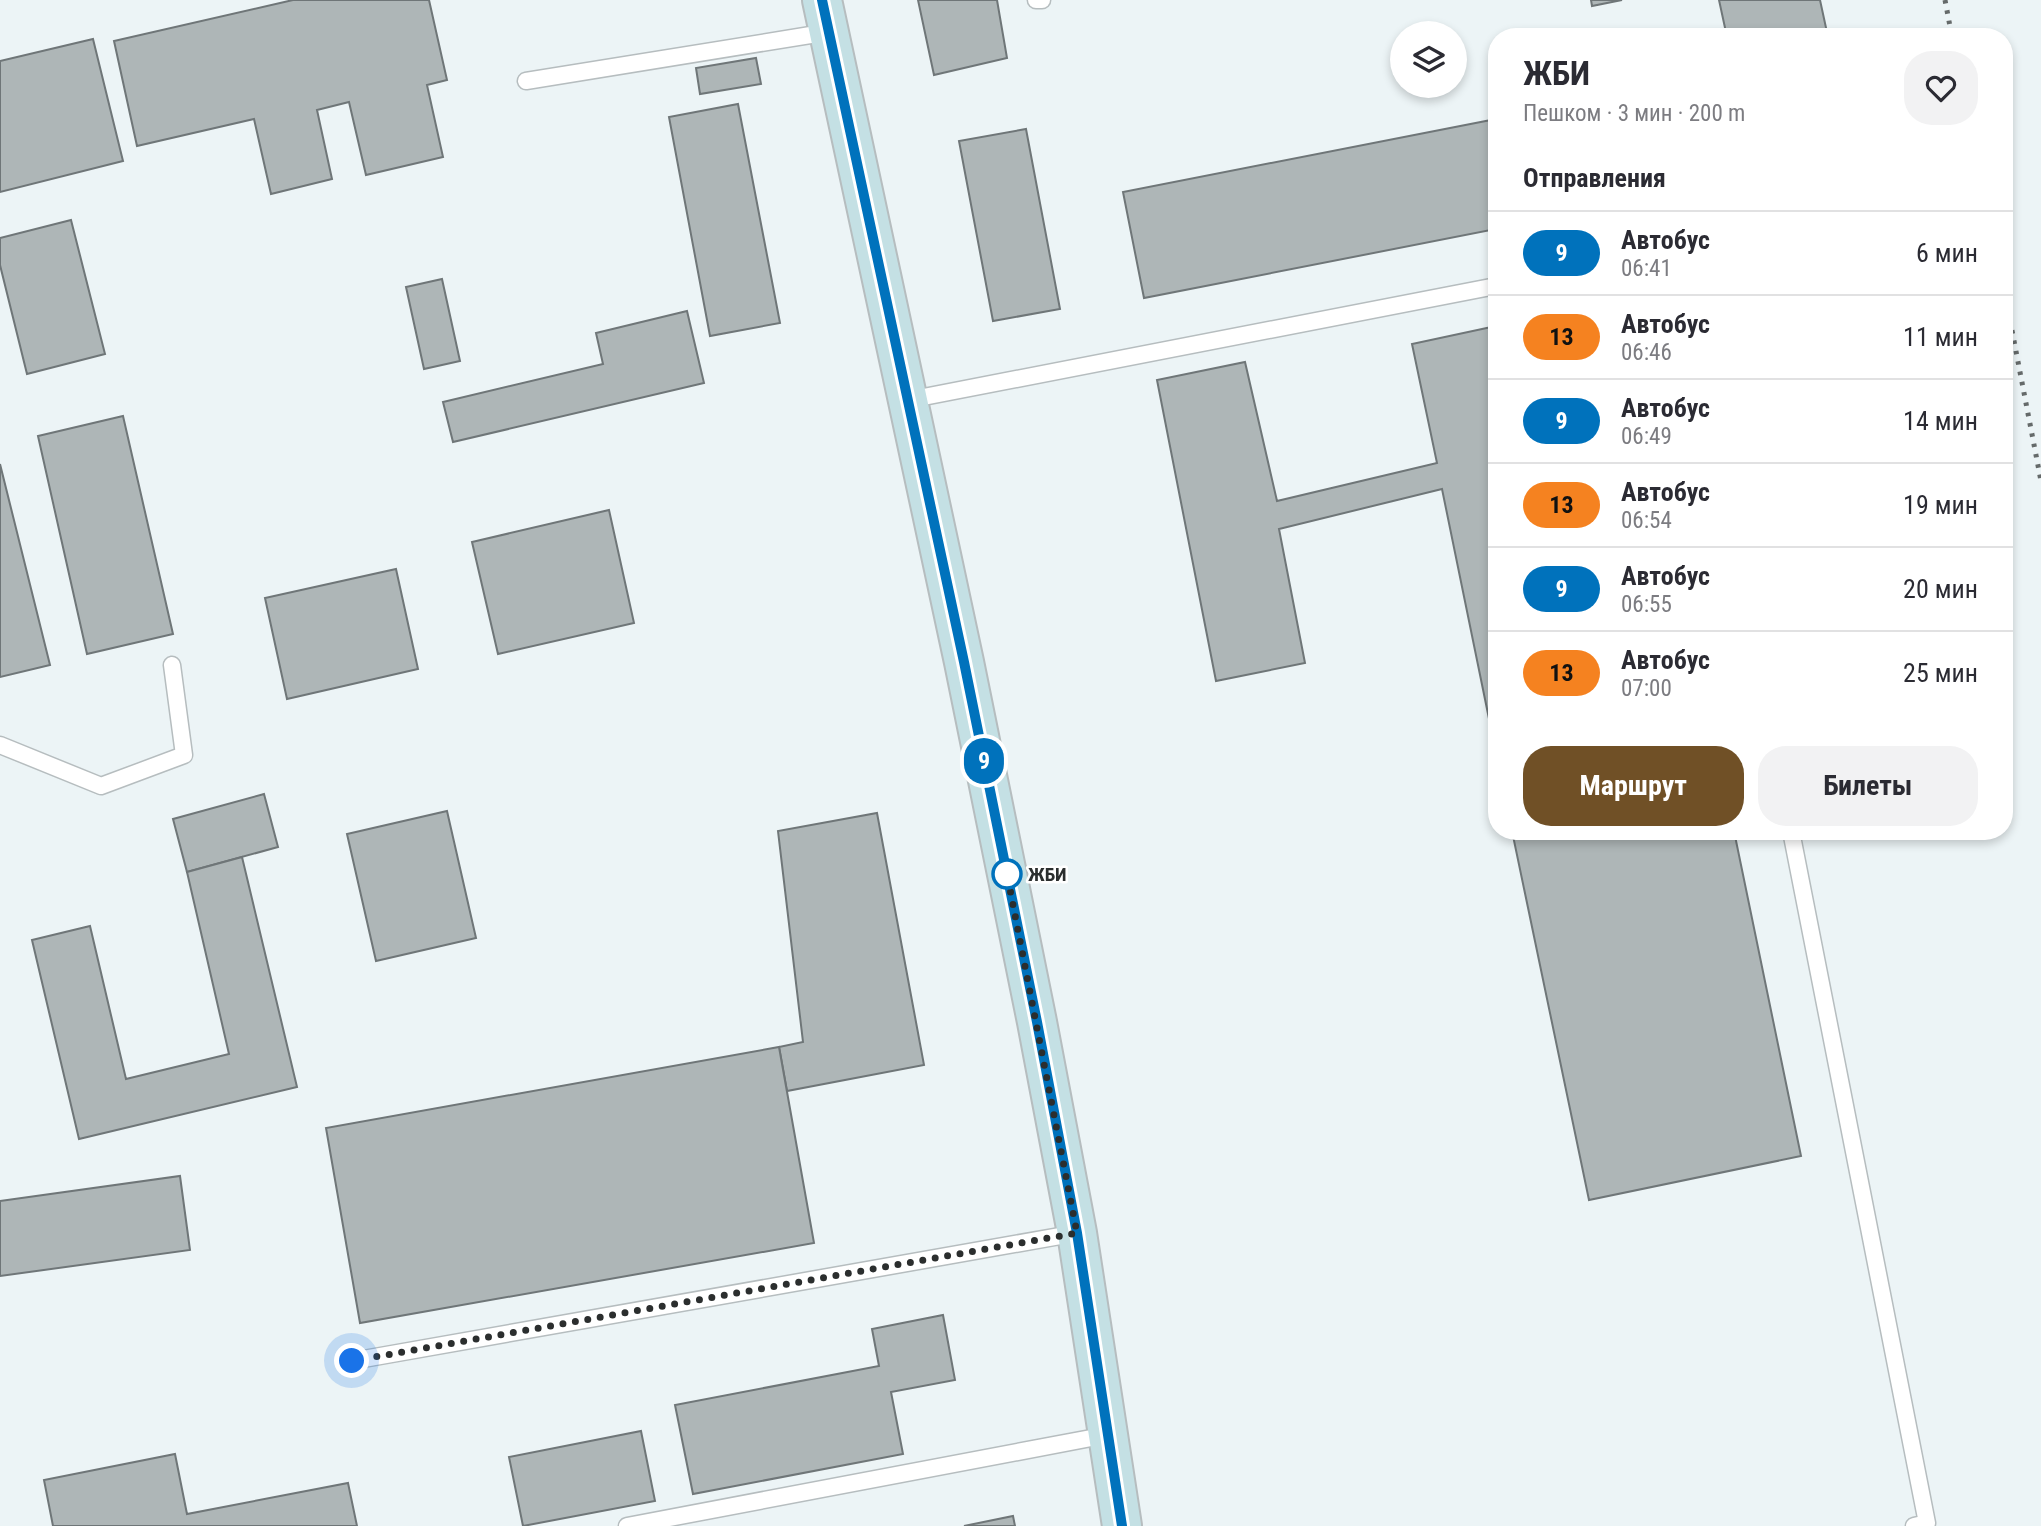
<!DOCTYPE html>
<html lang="ru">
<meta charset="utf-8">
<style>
:root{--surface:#fff;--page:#f2f2f3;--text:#2b2b33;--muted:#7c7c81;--line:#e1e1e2;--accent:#705026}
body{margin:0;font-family:"Roboto Condensed",sans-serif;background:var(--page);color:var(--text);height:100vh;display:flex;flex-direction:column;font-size:26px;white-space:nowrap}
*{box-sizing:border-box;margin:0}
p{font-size:23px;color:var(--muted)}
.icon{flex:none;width:38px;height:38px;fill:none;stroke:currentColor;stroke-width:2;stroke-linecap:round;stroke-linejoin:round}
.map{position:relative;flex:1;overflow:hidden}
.details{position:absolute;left:1488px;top:28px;width:525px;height:812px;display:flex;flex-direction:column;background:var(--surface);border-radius:28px;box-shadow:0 4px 10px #0003}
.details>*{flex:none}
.badge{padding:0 14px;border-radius:23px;font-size:24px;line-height:46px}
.fabs{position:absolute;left:1390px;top:21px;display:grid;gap:14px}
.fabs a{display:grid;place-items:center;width:77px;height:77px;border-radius:50%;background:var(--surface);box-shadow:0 4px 10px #0003;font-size:35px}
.you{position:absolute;width:35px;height:35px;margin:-18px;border:5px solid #fff;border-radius:50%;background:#1a73e8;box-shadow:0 0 0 10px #1a73e833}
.map>.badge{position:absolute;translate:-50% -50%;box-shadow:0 0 0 4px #fff}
h2{padding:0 35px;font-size:26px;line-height:63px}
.round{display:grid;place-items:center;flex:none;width:74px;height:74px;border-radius:28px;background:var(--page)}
.headline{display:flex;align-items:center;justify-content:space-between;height:119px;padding:0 35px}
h1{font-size:33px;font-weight:700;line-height:52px}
.action{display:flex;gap:14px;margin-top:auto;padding:14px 35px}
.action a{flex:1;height:80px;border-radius:28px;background:var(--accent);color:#fff;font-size:28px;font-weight:700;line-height:80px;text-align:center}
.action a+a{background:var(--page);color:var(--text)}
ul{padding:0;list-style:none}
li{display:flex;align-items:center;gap:21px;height:84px;padding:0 35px;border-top:2px solid var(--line)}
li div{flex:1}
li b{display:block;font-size:26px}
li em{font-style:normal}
li .badge{min-width:77px;font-weight:700;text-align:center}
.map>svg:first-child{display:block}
.building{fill:#aeb6b7;stroke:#6f7678;stroke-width:2}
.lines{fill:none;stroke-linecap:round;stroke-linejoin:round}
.lane-casing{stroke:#b6bdbf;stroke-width:19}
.secondary-casing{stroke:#b6bdbf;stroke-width:42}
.lane{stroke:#fff;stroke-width:16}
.secondary{stroke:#c4e0e4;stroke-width:38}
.rail{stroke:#656a6a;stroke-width:5;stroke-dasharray:3.5 7;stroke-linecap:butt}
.line-casing{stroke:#fff;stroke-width:16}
.line{stroke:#0072bc;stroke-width:10}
.walk{stroke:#2b2e2e;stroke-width:7;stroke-dasharray:0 12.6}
.stop-dot{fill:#fff;stroke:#0072bc;stroke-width:3.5}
.labels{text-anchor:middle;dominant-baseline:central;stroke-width:5;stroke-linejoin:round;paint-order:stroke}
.stop-label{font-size:19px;font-weight:bold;fill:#2b2e2e;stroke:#fff;text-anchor:start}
</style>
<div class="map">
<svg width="2041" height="1526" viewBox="0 0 2041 1526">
<rect width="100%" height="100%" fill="#ecf4f6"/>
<g class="building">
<path d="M 293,0 L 429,0 L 447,80 L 427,85 L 443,157 L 366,175 L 349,102 L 317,110 L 332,179 L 271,194 L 254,119 L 137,146 L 114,41 Z"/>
<path d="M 918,0 L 997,0 L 1007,58 L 934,75 Z"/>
<path d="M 1591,0 L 1622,0 L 1592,6 Z"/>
<path d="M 1719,0 L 1820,0 L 1828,37 L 1727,37 Z"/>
<path d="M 93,39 L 123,161 L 0,192 L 0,61 Z"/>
<path d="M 756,58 L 761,84 L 700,94 L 696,68 Z"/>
<path d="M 738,104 L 780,323 L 710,336 L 669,117 Z"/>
<path d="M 1496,119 L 1496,229 L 1144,298 L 1123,192 Z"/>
<path d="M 1026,129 L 1060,309 L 993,321 L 959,141 Z"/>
<path d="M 71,220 L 105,354 L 27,374 L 0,265 L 0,238 Z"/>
<path d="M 442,279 L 460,361 L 424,369 L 406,287 Z"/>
<path d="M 687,311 L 704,383 L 453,442 L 443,402 L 603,364 L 596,333 Z"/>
<path d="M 1496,326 L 1496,753 L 1442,489 L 1279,529 L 1305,663 L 1216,681 L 1157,380 L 1245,362 L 1277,501 L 1437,463 L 1412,344 Z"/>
<path d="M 123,416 L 173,634 L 87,654 L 38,436 Z"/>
<path d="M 0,464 L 50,665 L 0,677 Z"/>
<path d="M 609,510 L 634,623 L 498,654 L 472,542 Z"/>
<path d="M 396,569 L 418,669 L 287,699 L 265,598 Z"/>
<path d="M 264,794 L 278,847 L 187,872 L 173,819 Z"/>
<path d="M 447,811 L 476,938 L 376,961 L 347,834 Z"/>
<path d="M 877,813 L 924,1065 L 787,1091 L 779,1047 L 803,1042 L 778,831 Z"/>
<path d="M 1512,831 L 1734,831 L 1801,1156 L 1589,1200 Z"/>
<path d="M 242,857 L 297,1087 L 79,1139 L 32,940 L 90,926 L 126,1079 L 229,1054 L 187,872 Z"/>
<path d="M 779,1047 L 814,1243 L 360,1323 L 326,1128 Z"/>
<path d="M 180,1176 L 190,1250 L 0,1276 L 0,1201 Z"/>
<path d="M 943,1315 L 955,1380 L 891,1392 L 903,1454 L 693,1494 L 675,1405 L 879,1366 L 872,1329 Z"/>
<path d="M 641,1431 L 655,1501 L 523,1526 L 509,1457 Z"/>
<path d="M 175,1454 L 187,1514 L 348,1483 L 357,1526 L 53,1526 L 44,1480 Z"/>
<path d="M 1013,1516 L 1015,1526 L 964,1526 Z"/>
</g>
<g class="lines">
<defs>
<g id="lane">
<path d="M 1036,0 L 1042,0"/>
<path d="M 526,81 L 829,32"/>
<path d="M 908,400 L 1496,286"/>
<path d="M 0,745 L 101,786 L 184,755 L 172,665"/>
<path d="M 1791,831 L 1927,1523 L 1914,1526"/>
<path d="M 352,1361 L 1077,1233"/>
<path d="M 627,1526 L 1107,1435"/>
</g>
<path id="secondary" d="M 822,0 L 964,662 L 1037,1022 L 1077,1233 L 1122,1526"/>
</defs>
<use href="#lane" class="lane-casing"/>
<use href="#secondary" class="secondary-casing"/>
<use href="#lane" class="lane"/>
<use href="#secondary" class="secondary"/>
<g class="rail">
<path d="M 1945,0 L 1952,37"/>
<path d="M 2004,289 L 2041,481"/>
</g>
</g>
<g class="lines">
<defs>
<path id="line" d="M 822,0 L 964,662 L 1037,1022 L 1077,1233 L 1122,1526"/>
</defs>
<use href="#line" class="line-casing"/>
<use href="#line" class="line"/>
<path class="walk" d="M 352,1361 L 1077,1233 L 1007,874"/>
</g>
<circle class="stop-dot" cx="1007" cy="874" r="14"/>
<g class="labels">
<g class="stop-label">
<text x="1028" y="874">ЖБИ</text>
</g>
</g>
</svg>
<div class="fabs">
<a><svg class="icon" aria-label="layers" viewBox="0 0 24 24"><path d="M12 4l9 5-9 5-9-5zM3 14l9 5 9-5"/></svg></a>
</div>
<div class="you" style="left:352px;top:1361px"></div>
<b class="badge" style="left:984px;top:761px;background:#0072bc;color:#fff">9</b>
<section class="details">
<div class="headline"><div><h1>ЖБИ</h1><p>Пешком · 3 мин · 200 m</p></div><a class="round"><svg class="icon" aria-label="heart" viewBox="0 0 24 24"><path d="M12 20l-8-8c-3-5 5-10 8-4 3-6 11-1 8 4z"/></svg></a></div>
<h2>Отправления</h2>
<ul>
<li><span class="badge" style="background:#0072bc;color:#fff">9</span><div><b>Автобус</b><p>06:41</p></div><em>6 мин</em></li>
<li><span class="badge" style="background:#f58220;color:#111">13</span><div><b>Автобус</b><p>06:46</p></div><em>11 мин</em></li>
<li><span class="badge" style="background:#0072bc;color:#fff">9</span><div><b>Автобус</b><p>06:49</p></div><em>14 мин</em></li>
<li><span class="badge" style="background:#f58220;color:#111">13</span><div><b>Автобус</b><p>06:54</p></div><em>19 мин</em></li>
<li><span class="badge" style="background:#0072bc;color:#fff">9</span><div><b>Автобус</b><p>06:55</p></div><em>20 мин</em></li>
<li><span class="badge" style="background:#f58220;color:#111">13</span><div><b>Автобус</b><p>07:00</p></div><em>25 мин</em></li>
</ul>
<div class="action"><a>Маршрут</a><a>Билеты</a></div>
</section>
</div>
